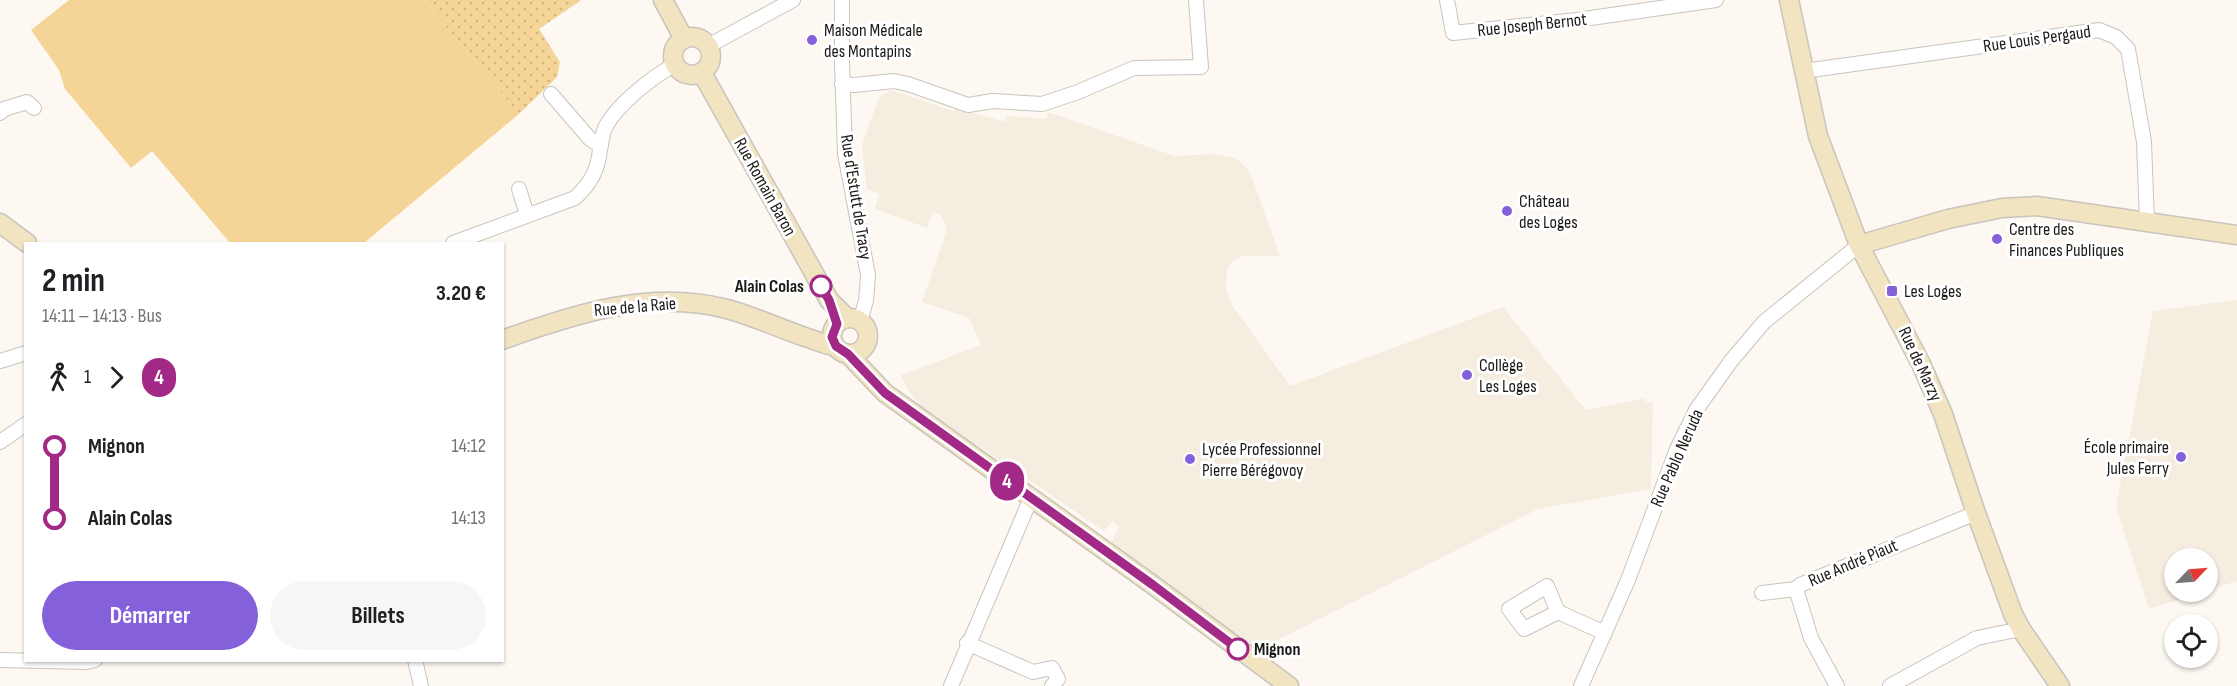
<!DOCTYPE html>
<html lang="fr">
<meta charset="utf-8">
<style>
:root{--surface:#fff;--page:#f6f6f6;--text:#202124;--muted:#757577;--accent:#8460db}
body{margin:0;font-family:"Sofia Sans Condensed",sans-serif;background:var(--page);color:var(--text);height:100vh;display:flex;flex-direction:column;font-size:22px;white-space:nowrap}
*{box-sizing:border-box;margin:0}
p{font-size:20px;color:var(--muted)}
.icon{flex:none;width:33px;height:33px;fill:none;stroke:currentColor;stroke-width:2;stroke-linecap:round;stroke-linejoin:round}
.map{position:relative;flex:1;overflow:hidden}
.drawer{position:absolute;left:24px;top:242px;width:480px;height:420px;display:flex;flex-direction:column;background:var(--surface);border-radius:0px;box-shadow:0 2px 4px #0004}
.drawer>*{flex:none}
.badge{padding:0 12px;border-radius:20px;font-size:21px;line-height:39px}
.needle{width:39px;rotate:65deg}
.fabs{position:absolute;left:2164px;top:548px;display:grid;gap:12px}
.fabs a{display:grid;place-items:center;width:54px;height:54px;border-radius:50%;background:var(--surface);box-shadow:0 2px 4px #0004;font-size:30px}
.map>.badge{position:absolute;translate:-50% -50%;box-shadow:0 0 0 3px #fff}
.legs{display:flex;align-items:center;gap:9px;height:66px;padding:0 18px;font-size:20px}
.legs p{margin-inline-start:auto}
.headline{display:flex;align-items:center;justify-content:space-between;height:102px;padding:0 18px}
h1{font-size:33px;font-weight:700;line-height:45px}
.primary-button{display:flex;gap:12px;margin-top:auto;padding:12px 18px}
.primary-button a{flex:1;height:69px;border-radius:36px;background:var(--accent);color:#fff;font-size:24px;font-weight:700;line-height:69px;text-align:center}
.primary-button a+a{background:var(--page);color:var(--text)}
ul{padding:0 18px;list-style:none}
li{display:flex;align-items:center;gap:21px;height:72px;font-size:22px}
li i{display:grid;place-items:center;width:9px;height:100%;margin:0 8px;background:currentColor}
li i::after{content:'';width:15px;height:15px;margin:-8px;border:4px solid;border-radius:50%;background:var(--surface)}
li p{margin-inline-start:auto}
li:first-child i{background:linear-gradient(#0000 50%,currentColor 0)}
li:last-child i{background:linear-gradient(currentColor 50%,#0000 0)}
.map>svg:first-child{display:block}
.built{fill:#f5ede0}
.grass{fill:#f5d597}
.park{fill:url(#park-dots)}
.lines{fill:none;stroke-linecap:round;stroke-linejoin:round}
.street-casing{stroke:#c8c4be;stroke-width:16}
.secondary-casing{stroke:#c8c4be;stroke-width:21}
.street{stroke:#fff;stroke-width:14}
.secondary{stroke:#f2e3c1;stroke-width:18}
.line-1-casing{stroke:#fff;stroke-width:14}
.line-1{stroke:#a22986;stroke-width:9}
.poi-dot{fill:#8460db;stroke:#fff;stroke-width:2}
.stop-1-dot{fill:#fff;stroke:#a22986;stroke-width:3}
.labels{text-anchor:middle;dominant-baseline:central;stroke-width:6;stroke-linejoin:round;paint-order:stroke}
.street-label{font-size:18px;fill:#1b1a17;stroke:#fff}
.poi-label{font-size:18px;fill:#1b1a17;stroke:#fff;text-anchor:start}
.stop-label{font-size:18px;font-weight:bold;fill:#1b1a17;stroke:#fff;text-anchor:end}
</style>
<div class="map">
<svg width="2237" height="686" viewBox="0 0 2237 686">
<defs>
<pattern id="park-dots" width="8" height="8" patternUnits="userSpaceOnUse" patternTransform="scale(1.5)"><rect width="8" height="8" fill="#f5d597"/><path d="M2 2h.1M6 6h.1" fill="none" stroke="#d1b681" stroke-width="1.8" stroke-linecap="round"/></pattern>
</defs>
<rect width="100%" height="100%" fill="#fdf9f2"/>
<g class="built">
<path d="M 891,90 L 953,111 L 956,108 L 1005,122 L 1005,118 L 1010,116 L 1046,119 L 1048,112 L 1175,156 L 1216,154 L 1235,158 L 1244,165 L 1251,175 L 1280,256 L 1242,256 L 1232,262 L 1227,269 L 1226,288 L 1232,305 L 1290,386 L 1503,307 L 1586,410 L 1645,398 L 1645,403 L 1653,402 L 1651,489 L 1538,509 L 1254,652 L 1111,544 L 1119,526 L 1112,521 L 1104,531 L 922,408 L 907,389 L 901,375 L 981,345 L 969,318 L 922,302 L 947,229 L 941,215 L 933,212 L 927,228 L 875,209 L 879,194 L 867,189 L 862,145 L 879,97 Z"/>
<path d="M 2237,300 L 2237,581 L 2208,590 L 2208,558 L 2175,558 L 2175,591 L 2206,591 L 2149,609 L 2116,507 L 2153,311 Z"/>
</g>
<path class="grass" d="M 69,0 L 424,0 L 519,114 L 364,243 L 230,243 L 152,151 L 131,168 L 65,89 L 59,70 L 31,30 Z"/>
<path class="park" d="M 424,0 L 580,0 L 580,1 L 539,29 L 560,62 L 557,77 L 519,114 Z"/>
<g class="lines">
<defs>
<g id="street">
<path d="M 842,0 L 842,63 L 845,154 L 868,275 L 866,301 L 860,321"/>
<path d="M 1447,0 L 1453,33 L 1577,20 L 1716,0"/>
<path d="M 708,46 L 793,0"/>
<path d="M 1804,71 L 2099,30 L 2116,37 L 2128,49 L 2144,142 L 2147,221"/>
<path d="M 842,84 L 854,85 L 894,81 L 908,84 L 968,105 L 993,101 L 1042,104 L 1078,92 L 1134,68 L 1201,67 L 1196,0"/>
<path d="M 551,94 L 590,139 L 601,146"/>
<path d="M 0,113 L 4,109 L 27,102 L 34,108"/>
<path d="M 519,189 L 527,215"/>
<path d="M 453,243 L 575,198 C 591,183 598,170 600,149 C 602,141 602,133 606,126 C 618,104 653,76 676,64"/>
<path d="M 0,361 L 26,353"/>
<path d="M 0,442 L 26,424"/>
<path d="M 1762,593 L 1796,589"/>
<path d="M 1558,612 L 1524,629 L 1509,609 L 1547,586 L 1558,612 L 1605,633"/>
<path d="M 967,643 L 1033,672 L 1052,668 L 1058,679 L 1052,686"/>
<path d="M 0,660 L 87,662 L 95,660"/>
<path d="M 415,660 L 421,686"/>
<path d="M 951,686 L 1031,498"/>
<path d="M 1581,686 L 1628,580 L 1677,449 L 1696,410 L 1731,361 L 1764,322 L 1859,245"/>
<path d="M 1837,686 L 1811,638 L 1796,589 L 1800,585 L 1976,513"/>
<path d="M 1890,686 L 1977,638 L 2021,629"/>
</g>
<g id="secondary">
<path d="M 663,0 L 684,39"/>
<path d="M 1789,0 L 1818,136 L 1859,245 L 1921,364 L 1943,414 L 1976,513 L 2013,614 L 2021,629 L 2060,686"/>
<circle cx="692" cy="56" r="19"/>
<path d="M 702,73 L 829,300 L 847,318"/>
<path d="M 0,223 L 27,243"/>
<path d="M 1859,245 L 1948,219 L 2002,208 L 2037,206 L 2237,235"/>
<circle cx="850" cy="336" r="18"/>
<path d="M 502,340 C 574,314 650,289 727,309 C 753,316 779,328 805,337 C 815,340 825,345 835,346"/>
<path d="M 848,354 L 885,393 L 1153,585 L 1289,686"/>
</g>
</defs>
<use href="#street" class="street-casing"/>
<use href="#secondary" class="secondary-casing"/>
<use href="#street" class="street"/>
<use href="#secondary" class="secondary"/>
</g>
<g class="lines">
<defs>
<path id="line-1" d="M 821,286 L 829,300 L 837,324 L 832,337 L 836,346 L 848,354 L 885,393 L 1153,585 L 1238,649"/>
</defs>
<use href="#line-1" class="line-1-casing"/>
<use href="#line-1" class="line-1"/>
</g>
<g class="poi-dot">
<circle cx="812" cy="40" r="6"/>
<circle cx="1507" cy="211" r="6"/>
<circle cx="1997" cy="239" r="6"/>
<rect x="1886" y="285" width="12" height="12" rx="3"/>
<circle cx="1467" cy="375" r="6"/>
<circle cx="2181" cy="457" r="6"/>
<circle cx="1190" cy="459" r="6"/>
</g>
<g class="stop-1-dot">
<circle cx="821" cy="286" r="10"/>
<circle cx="1238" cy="649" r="10"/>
</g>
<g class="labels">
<g class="street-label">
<text transform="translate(1532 25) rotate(-6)">Rue Joseph Bernot</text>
<text transform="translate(2037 39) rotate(-8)">Rue Louis Pergaud</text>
<text transform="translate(765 187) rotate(61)">Rue Romain Baron</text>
<text transform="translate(856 197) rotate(81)">Rue d'Estutt de Tracy</text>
<text transform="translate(635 307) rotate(-5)">Rue de la Raie</text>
<text transform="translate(1920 364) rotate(65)">Rue de Marzy</text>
<text transform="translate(1677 458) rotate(-66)">Rue Pablo Neruda</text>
<text transform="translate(1853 563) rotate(-23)">Rue André Piaut</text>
</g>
<g class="poi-label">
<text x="824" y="30">Maison Médicale<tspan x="824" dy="21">des Montapins</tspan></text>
<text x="1519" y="201">Château<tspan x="1519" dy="21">des Loges</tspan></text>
<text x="2009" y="229">Centre des<tspan x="2009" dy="21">Finances Publiques</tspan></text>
<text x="1904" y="291">Les Loges</text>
<text x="1479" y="365">Collège<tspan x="1479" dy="21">Les Loges</tspan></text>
<text x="2169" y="447" text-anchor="end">École primaire<tspan x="2169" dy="21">Jules Ferry</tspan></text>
<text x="1202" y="449">Lycée Professionnel<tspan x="1202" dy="21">Pierre Bérégovoy</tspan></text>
</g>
<g class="stop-label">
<text x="804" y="286">Alain Colas</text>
<text x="1254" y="649" text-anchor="start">Mignon</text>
</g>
</g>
</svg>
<div class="fabs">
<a><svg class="needle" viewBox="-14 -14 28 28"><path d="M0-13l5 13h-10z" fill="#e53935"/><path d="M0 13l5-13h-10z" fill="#757577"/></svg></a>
<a><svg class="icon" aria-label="locate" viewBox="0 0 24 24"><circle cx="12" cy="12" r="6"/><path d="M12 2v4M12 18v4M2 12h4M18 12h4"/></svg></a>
</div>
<b class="badge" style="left:1007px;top:481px;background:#a22986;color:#fff">4</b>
<section class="drawer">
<div class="headline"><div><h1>2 min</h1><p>14:11 – 14:13 · Bus</p></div><b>3.20 €</b></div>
<div class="legs"><svg class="icon" aria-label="walk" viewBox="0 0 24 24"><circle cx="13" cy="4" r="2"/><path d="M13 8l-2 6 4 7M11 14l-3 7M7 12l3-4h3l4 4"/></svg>1<svg class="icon" aria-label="forward" viewBox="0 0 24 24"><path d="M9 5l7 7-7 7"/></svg><b class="badge" style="background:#a22986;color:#fff">4</b></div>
<ul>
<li><i style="color:#a22986"></i><b>Mignon</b><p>14:12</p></li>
<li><i style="color:#a22986"></i><b>Alain Colas</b><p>14:13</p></li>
</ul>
<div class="primary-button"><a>Démarrer</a><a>Billets</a></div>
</section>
</div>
